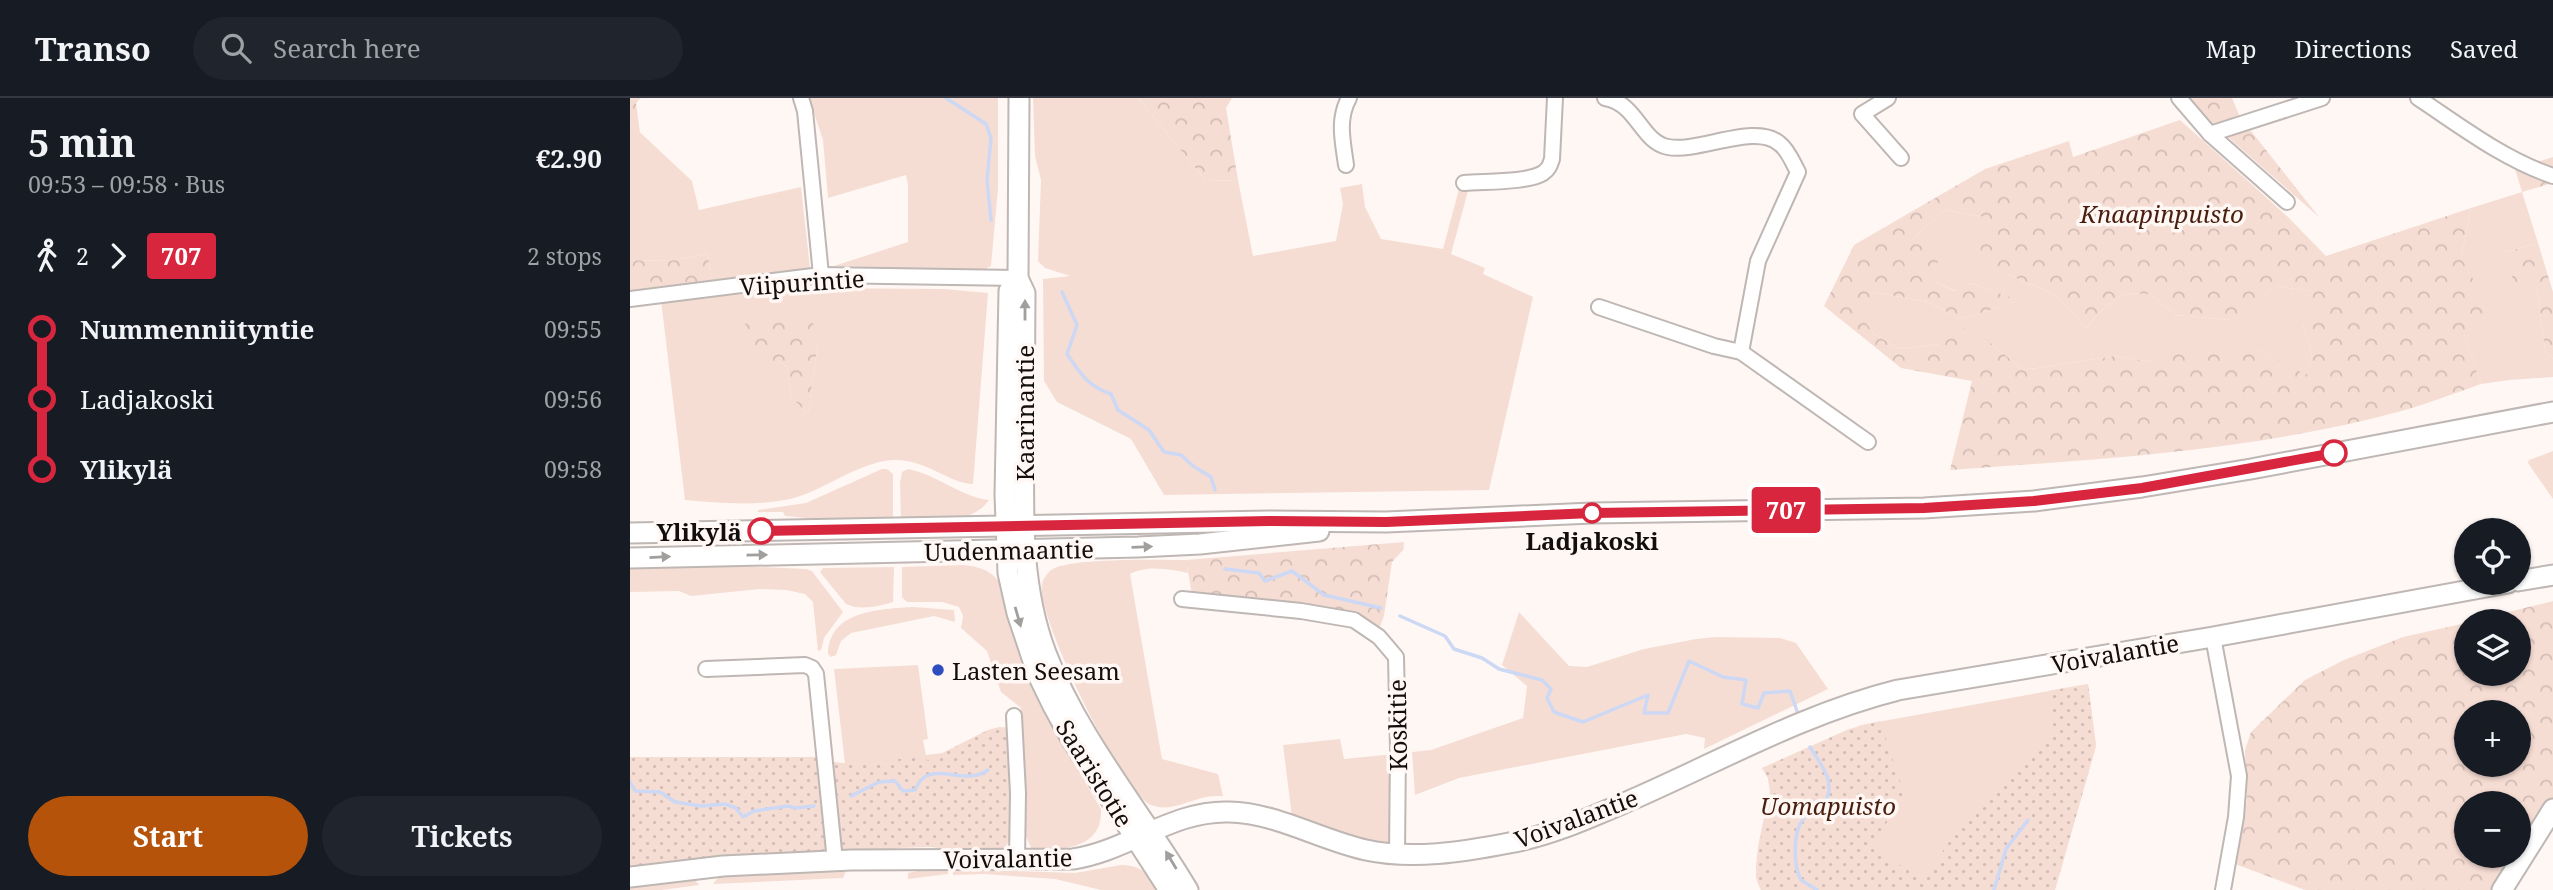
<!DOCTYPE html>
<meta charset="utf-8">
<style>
:root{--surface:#171b24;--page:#20242c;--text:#f1f3f6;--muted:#9ea1a6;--line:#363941;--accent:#b45309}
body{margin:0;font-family:"Noto Serif",serif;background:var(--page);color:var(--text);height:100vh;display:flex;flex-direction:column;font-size:26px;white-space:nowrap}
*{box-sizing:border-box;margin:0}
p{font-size:23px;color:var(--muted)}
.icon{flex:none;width:38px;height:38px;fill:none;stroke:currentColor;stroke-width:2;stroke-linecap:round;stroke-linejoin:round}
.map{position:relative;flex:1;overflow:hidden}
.details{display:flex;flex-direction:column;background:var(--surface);width:630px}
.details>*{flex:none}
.badge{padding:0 14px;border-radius:5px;font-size:24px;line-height:46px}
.buttons{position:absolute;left:1824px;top:420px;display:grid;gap:14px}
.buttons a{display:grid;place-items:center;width:77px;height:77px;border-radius:50%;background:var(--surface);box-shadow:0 2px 5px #0004;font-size:35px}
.map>.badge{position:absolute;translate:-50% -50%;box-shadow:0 0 0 4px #fff}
.legs{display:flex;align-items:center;gap:10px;height:77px;padding:0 28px;font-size:23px}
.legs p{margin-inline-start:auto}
.head{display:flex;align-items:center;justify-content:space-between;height:119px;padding:0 28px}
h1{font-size:38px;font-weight:700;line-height:52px}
.button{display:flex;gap:14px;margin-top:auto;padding:14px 28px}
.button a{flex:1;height:80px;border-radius:42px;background:var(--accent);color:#fff;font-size:28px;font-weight:700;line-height:80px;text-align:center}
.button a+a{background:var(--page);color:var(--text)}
ul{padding:0 28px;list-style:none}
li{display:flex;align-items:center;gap:24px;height:70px;font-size:26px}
li i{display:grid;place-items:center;width:10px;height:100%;margin:0 9px;background:currentColor}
li i::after{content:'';width:18px;height:18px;margin:-9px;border:5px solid;border-radius:50%;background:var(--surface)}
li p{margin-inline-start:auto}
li:first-child i{background:linear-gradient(#0000 50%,currentColor 0)}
li:last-child i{background:linear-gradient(currentColor 50%,#0000 0)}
header{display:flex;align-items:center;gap:42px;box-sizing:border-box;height:98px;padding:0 35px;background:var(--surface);border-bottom:2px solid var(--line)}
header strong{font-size:33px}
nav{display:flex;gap:38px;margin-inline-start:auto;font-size:24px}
.search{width:490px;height:63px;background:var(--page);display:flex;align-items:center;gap:18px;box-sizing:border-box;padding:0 24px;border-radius:38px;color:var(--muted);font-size:26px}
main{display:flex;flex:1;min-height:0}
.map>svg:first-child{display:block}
.green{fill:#f6ddd4;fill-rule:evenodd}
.forest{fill:url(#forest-crowns);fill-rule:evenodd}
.park{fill:url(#park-dots)}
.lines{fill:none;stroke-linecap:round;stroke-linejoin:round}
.stream{stroke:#ccd8f4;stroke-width:3.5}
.street-casing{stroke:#beb7b4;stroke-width:18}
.secondary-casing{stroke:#beb7b4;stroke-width:23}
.street{stroke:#fff;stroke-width:14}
.secondary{stroke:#fff;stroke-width:19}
.oneway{fill:#a09f9e}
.line-1-casing{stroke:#fff;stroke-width:16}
.line-1{stroke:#d7263d;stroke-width:10}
.stop-1-dot{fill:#fff;stroke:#d7263d;stroke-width:3.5}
.poi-dot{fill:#2e4dbe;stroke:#fff7f4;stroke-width:2.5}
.labels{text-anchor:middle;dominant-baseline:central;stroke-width:7;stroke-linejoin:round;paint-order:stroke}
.park-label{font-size:24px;font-style:italic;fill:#491e0f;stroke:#fff7f4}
.street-label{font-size:24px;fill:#110e0d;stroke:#fff7f4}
.stop-label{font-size:24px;font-weight:bold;fill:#110e0d;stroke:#fff7f4;text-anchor:end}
.poi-label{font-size:24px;fill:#110e0d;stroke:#fff7f4;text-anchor:start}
</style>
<header>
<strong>Transo</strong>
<div class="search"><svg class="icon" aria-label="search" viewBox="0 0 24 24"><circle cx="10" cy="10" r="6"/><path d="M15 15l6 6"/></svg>Search here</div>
<nav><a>Map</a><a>Directions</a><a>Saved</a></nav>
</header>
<main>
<section class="details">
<div class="head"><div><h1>5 min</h1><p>09:53 – 09:58 · Bus</p></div><b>€2.90</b></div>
<div class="legs"><svg class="icon" aria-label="walk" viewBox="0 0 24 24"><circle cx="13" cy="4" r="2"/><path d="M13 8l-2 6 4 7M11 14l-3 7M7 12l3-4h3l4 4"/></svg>2<svg class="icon" aria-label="forward" viewBox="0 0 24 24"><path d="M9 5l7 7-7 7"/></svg><b class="badge" style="background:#d7263d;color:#fff">707</b><p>2 stops</p></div>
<ul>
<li><i style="color:#d7263d"></i><b>Nummenniityntie</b><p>09:55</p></li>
<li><i style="color:#d7263d"></i><span>Ladjakoski</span><p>09:56</p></li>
<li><i style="color:#d7263d"></i><b>Ylikylä</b><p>09:58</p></li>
</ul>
<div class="button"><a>Start</a><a>Tickets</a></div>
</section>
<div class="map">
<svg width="1923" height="792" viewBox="0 0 1923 792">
<defs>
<pattern id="forest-crowns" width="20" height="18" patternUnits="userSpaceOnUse" patternTransform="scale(1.75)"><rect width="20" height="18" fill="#f6ddd4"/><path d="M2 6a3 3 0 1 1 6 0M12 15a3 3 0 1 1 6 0" fill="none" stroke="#d2bcb5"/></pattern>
<pattern id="park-dots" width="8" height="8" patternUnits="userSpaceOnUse" patternTransform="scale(1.75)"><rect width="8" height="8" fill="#f6ddd4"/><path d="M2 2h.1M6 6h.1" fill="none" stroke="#d2bcb5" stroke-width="1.8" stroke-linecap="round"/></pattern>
</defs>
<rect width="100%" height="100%" fill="#fff7f4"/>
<g class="green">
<path d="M 179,0 L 368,0 L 368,90 L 361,168 L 351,173 L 204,168 L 278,144 L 278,87 L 276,77 L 198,100 L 193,42 Z"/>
<path d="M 403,0 L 508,0 L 576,83 L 608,82 L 623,158 L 706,143 L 713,106 L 710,90 L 732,86 L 735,109 L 751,141 L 813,151 L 829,91 L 838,93 L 821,156 L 855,170 L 853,176 L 903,199 L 859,392 L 534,397 L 501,341 L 427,304 L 414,283 L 413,181 L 440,178 L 415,170 L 408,163 L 411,82 L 405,58 Z"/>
<path d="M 0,25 L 62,83 L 69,112 L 171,89 L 180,170 L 81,182 L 78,156 L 38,163 L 0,162 Z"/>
<path d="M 1892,94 L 1908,145 L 1875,154 L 1907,189 L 1915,253 L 1923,261 L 1923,279 L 1879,282 L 1851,286 L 1834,236 L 1831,160 L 1841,110 Z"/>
<path d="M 1315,112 L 1354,119 L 1379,177 L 1426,197 L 1456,230 L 1474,210 L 1495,195 L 1520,196 L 1546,217 L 1601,222 L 1646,188 L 1685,194 L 1673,228 L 1682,258 L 1676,278 L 1629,252 L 1523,264 L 1485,258 L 1393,272 L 1357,242 L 1349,249 L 1310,246 L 1270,251 L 1244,236 L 1227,214 L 1243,194 L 1298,204 L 1330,221 L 1390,203 L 1340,185 L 1326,193 L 1303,183 L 1286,138 Z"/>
<path d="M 179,190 L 314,191 L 358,195 L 343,386 C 317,385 296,360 262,362 C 228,365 199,389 167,399 C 135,409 89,405 55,402 L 31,202 L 84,194 ZM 188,244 L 178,315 L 177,315 L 161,299 L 157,269 L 148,263 Z"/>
<path d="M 1923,353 L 1923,401 L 1898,365 L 1899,362 Z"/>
<path d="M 252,371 L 257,371 L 263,376 L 263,422 L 208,423 L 155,418 L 153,414 L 128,414 L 128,412 L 176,405 Z"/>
<path d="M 278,371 C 306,376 331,399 359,402 C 340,429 300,421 271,422 L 270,385 L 272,374 Z"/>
<path d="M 556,462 L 558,475 C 540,471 517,467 500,476 L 532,661 L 588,676 L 593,698 C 586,698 579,698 572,700 C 556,704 538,714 521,707 C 493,696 406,518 412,487 C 412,483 417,475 420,473 C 434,459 532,462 556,462 Z"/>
<path d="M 334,467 C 352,469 365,474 373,490 L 410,608 L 471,711 C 473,751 433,752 402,752 L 395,736 L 391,610 L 371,594 L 357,553 L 331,530 L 333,518 L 329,509 L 312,504 L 277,504 L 272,499 L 272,469 Z"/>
<path d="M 106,468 L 176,471 L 182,473 L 213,514 L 194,540 L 191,552 L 188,553 L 183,504 L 175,496 L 156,492 L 130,491 L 61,498 L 49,493 L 0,494 L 0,469 Z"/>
<path d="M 264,469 L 263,504 C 250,508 229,513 216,506 L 190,474 L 193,470 Z"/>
<path d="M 283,509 L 324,512 L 325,524 L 304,518 L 221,535 L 211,543 L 206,557 L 201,559 L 198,556 C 199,512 251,511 283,509 Z"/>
<path d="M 889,514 L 939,568 L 957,569 L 1014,551 L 1066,541 L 1086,539 L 1150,540 L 1166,545 L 1198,591 L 1074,651 L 1075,640 L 1056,636 L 829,680 L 785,697 L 782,654 L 801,652 L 893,620 L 897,588 L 872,567 Z"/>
<path d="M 288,567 L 298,641 L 293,642 L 296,657 L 313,655 L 358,632 L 377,629 L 379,743 L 220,709 L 204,571 Z"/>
<path d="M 1458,586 L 1466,648 L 1425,792 L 1131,792 C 1118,771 1136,717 1140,693 L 1138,680 L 1132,670 L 1231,627 Z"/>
<path d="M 710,641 L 714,661 L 764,656 L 762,748 L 738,744 L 662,719 L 653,647 Z"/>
<path d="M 491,767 C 512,767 519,777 532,792 L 471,792 L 425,781 L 354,776 L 323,777 L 323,771 L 445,775 Z"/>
<path d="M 306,769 L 318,771 L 318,776 L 278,781 L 278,775 Z"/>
<path d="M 217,771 L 213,780 L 83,786 L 91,776 Z"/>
<path d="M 63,779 L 69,787 L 32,792 L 0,792 L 0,786 Z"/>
</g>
<g class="forest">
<path d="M 0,0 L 11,0 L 6,5 L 10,35 L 0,25 Z"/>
<path d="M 508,0 L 602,0 L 596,10 L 608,82 L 576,83 Z"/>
<path d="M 1560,0 L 1602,0 L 1610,19 L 1689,119 L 1575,19 Z"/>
<path d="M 1550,22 L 1658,119 L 1696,158 L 1841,110 L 1831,160 L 1861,212 L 1834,236 L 1851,286 C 1825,295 1800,305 1775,312 C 1627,353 1472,361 1320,372 L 1342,283 L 1271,270 L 1194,208 L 1224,147 L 1355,71 L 1439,43 L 1443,59 ZM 1315,112 L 1354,119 L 1350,156 L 1379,177 L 1426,197 L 1456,230 L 1474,210 L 1495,195 L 1520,196 L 1546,217 L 1602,222 L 1646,188 L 1684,194 L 1673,228 L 1682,258 L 1676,277 L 1629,252 L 1544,249 L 1523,264 L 1485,258 L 1393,272 L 1357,242 L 1349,249 L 1333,230 L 1310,246 L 1270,251 L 1244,236 L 1228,214 L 1243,194 L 1298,204 L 1330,221 L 1391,203 L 1340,185 L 1325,193 L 1303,183 L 1308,162 L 1286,138 Z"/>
<path d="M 1923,59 L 1923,85 L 1892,94 L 1885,71 Z"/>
<path d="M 1908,145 L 1923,194 L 1923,261 L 1915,253 L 1907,189 L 1885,189 L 1875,154 Z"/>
<path d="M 78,156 L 81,182 L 0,195 L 0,162 L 38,163 Z"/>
<path d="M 181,217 L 188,244 L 178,316 L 161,299 L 157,269 L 148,263 L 121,263 L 114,218 Z"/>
<path d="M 774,444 L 773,452 L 762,464 L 754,518 L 748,534 L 562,497 L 556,462 Z"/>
<path d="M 1923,503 L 1923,707 L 1888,755 L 1888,705 L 1836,705 L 1836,758 L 1886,758 L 1861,792 L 1675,792 L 1605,766 L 1617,702 L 1615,652 L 1621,634 L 1675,582 L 1714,562 L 1773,539 L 1836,525 L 1836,576 L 1888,576 L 1888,523 L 1841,523 ZM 1836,614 L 1888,614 L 1888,667 L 1836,667 Z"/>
</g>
<g class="park">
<path d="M 1458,586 L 1466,648 L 1425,792 L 1131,792 L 1126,780 L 1126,769 L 1140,693 L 1138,680 L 1132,670 L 1219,631 L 1250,623 L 1274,695 L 1242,750 L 1294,782 L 1333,722 L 1422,637 L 1418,593 Z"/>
<path d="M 369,629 L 379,630 L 383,722 L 382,734 L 375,752 L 338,754 L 301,749 L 267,750 L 241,756 L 0,775 L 0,659 L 185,659 C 219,672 260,661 295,658 L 297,663 L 358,632 Z"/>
</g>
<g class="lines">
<g class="stream">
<path d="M 316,0 L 356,26 L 361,40 L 357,82 L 361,122"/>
<path d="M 432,194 L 447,227 L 437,256 C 451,276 457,288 481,296 L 488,312 L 519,332 L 534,354 L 551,357 L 563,368 L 581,379 L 585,392"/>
<path d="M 595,471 L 629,475 L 635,483 L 662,473 L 694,497 L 751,510"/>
<path d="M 770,518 L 815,538 L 824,551 L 852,560 L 869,571 L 912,582 L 921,591 L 917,600 L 924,614 L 953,624 L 1018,597 L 1014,615 L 1038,615 L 1059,563 L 1093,579 L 1116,582 L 1112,606 L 1128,610 L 1134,595 L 1160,593 L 1167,613"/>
<path d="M 1180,649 C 1187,661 1199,675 1199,689 C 1200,705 1186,709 1176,718 C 1162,731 1163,767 1171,782 L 1187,792"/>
<path d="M 0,684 L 5,693 L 30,694 L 45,704 L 71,708 L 95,706 L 106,710 L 113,719 L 124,713 L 158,708 L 165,710 L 184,708"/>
<path d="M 221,698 L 249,684 L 265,683 L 273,693 L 285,692 C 298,658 334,690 358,672"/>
<path d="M 1364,792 L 1376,751 L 1398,722"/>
</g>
<defs>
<g id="street">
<path d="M 171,0 L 175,13 L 191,177"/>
<path d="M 975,0 C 1007,5 1011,44 1038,49 C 1069,55 1126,24 1150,46 C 1158,52 1163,65 1168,74 L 1128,163 L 1111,254"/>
<path d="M 1258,0 L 1232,16 L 1271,60"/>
<path d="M 1549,0 L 1580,36 L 1657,104"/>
<path d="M 1788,0 C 1832,29 1873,61 1923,78"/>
<path d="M 1580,36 L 1692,0"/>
<path d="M 716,67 C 713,44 707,22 719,0"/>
<path d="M 834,85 C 854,83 897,85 913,75 C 919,71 920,67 922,61 L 925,0"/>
<path d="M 0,201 L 191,177 L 388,180"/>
<path d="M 969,209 L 1084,248 L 1111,254 L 1238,344"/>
<path d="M 552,501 L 671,513 L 724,522 L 749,539 L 766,559 L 768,651 L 767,756"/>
<path d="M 1583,539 L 1609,678 L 1606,719 L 1593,792"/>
<path d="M 76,571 L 175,567 L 182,570 L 186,576 L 205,763"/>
<path d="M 384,618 L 388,695 L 387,762"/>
</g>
<g id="secondary">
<path d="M 389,0 L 388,180 L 395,195 C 395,246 394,298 394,349 C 393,419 391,489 416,555 C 449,641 511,713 558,792"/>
<path d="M 388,180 L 379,193 L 375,397 L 378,475 L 387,515 L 407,575 L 423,608 L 440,639 L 539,792"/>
<path d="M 0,435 L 639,423 L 756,424 L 962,415 L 1294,410 L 1404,403 L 1512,389 L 1621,371 L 1923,314"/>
<path d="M 0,460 L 508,449 L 570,446 L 689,433"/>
<path d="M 1888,483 L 1923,477"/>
<path d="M 0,779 L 93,768 L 221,762 L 443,761 C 497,753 543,712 599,714 C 647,715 690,742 736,752 C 782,762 833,754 879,745 C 924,737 966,717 1008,699 C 1094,661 1176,615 1268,592 L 1583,539 L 1878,485"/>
<path d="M 1872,792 L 1923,711"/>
</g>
</defs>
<use href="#street" class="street-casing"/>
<use href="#secondary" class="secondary-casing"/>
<use href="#street" class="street"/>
<use href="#secondary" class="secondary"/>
</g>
<defs><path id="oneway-solid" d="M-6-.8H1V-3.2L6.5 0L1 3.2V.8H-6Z" transform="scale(1.75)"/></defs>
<g class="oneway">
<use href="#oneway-solid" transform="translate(395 212) rotate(-90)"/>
<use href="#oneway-solid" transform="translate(512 449) rotate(-2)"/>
<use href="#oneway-solid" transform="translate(127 457) rotate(-1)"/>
<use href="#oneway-solid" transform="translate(30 459) rotate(-3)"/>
<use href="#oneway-solid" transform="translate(388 519) rotate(74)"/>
<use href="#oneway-solid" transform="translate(541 762) rotate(-121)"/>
</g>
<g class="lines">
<defs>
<path id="line-1" d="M 131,433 L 639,423 L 756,424 L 962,415 L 1294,410 L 1404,403 L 1512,390 L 1704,355"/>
</defs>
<use href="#line-1" class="line-1-casing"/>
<use href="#line-1" class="line-1"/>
</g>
<g class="stop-1-dot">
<circle cx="1704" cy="355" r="12"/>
<circle cx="962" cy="415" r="9"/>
<circle cx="131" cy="433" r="12"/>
</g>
<circle class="poi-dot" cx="308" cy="572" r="7"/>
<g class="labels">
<g class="park-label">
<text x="1532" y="115">Knaapinpuisto</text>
<text x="1198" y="707">Uomapuisto</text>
</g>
<g class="street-label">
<text transform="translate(172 184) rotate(-4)">Viipurintie</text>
<text transform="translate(394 315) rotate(-90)">Kaarinantie</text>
<text transform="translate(379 452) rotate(-1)">Uudenmaantie</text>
<text transform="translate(1485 555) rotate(-10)">Voivalantie</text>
<text transform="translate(767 627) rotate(-91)">Koskitie</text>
<text transform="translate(465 675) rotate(58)">Saaristotie</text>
<text transform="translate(946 720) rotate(-20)">Voivalantie</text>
<text transform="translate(378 760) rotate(-1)">Voivalantie</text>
</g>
<g class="stop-label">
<text x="112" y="433">Ylikylä</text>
<text x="962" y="442" text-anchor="middle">Ladjakoski</text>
</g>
<g class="poi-label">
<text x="322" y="572">Lasten Seesam</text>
</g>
</g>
</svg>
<div class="buttons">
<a><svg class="icon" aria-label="locate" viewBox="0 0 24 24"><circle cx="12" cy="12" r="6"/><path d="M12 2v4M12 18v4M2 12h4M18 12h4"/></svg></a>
<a><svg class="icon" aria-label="layers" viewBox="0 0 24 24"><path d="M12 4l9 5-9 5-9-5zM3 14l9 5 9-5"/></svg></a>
<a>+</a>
<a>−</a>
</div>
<b class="badge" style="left:1156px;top:412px;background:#d7263d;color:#fff">707</b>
</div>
</main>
